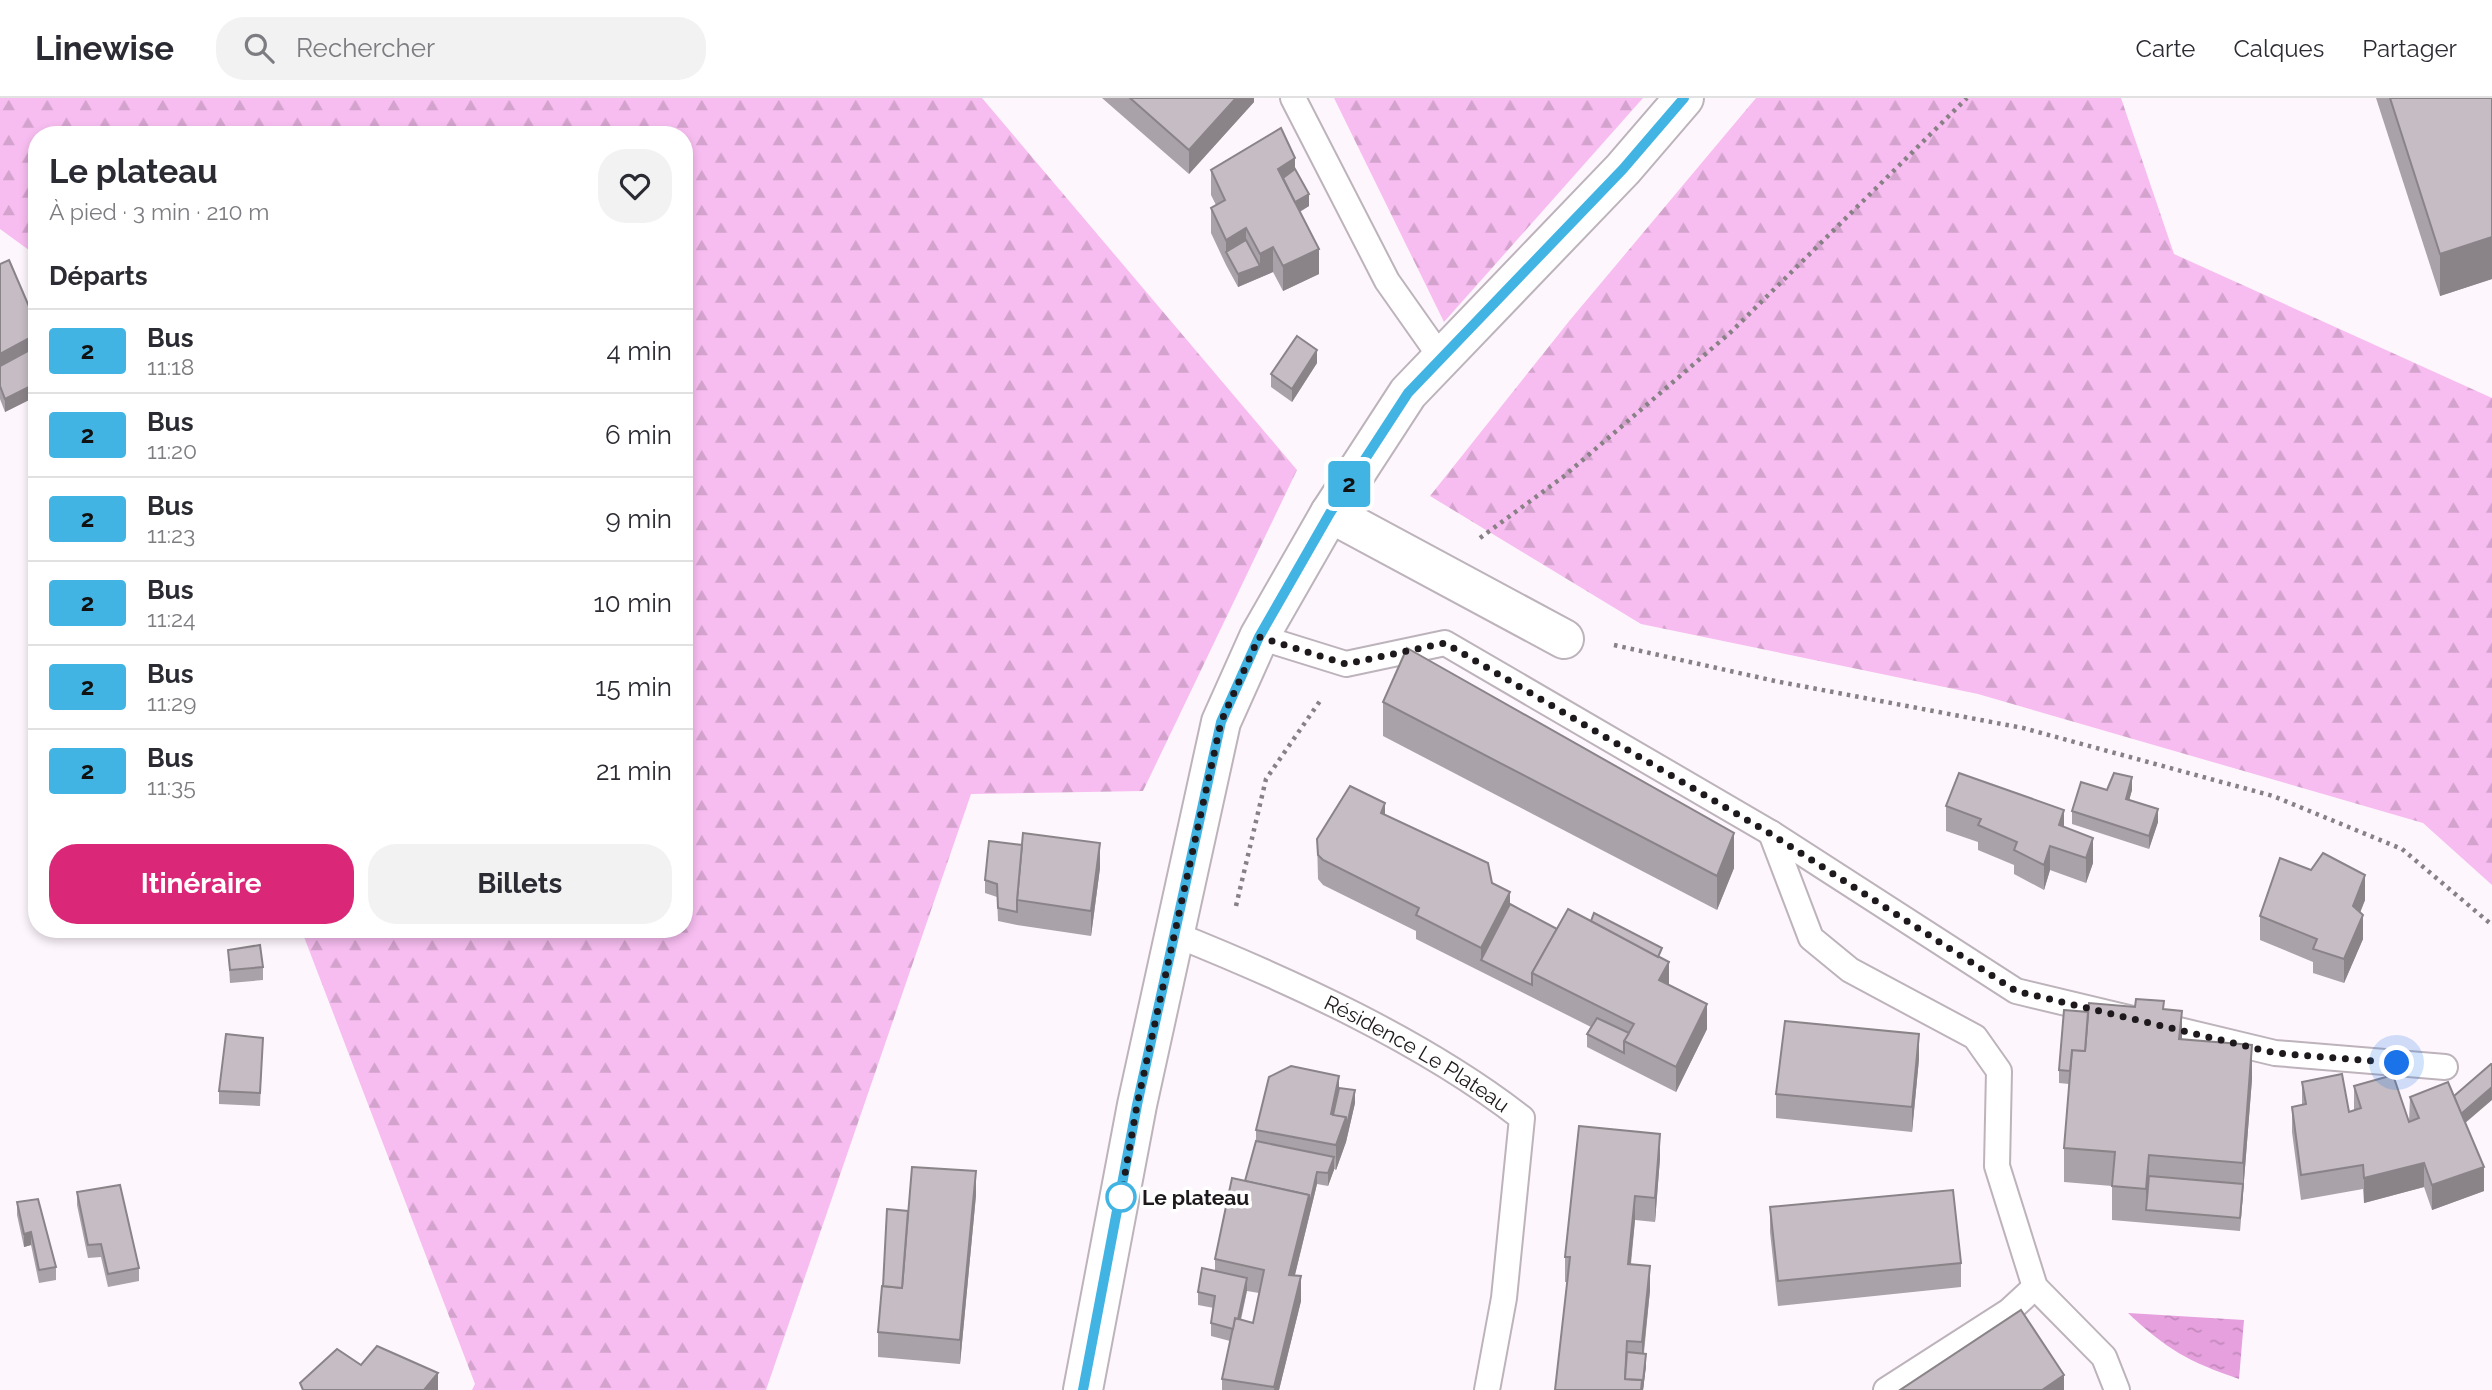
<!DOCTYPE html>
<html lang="fr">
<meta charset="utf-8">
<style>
:root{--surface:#fff;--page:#f2f2f3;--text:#2b2b33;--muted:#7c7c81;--line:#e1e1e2;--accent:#db2777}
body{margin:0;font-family:Raleway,sans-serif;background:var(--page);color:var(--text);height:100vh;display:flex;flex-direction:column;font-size:26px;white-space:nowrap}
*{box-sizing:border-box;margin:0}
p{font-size:23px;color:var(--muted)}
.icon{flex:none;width:38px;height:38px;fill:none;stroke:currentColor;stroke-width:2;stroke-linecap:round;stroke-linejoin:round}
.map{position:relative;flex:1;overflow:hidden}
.panel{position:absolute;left:28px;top:28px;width:665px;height:812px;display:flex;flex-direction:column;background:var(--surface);border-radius:28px;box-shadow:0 4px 10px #0003}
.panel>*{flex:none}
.badge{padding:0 14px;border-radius:5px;font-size:24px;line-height:46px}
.you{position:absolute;width:35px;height:35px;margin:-18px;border:5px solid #fff;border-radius:50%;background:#1a73e8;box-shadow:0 0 0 10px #1a73e833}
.map>.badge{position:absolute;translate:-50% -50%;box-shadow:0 0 0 4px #fff}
h2{padding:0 21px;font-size:26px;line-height:63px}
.round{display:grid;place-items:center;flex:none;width:74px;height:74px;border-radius:28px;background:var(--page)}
.overview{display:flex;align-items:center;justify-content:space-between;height:119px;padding:0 21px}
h1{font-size:33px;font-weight:700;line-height:52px}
.primary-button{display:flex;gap:14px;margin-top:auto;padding:14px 21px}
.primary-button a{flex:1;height:80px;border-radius:28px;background:var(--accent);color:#fff;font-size:28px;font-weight:700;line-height:80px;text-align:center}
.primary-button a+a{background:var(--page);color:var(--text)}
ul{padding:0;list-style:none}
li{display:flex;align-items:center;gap:21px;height:84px;padding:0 21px;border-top:2px solid var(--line)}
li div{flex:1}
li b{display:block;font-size:26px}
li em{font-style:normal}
li .badge{min-width:77px;font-weight:700;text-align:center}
header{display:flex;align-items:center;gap:42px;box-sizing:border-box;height:98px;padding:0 35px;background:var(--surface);border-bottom:2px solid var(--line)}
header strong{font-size:33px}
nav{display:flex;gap:38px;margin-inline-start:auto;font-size:24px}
.search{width:490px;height:63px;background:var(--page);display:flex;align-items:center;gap:18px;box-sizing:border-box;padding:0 24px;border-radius:28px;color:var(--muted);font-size:26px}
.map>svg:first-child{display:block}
.forest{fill:url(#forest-firs)}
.water{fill:url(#water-ripples)}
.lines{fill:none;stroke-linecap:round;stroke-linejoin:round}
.lane-casing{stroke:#bdb3bb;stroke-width:28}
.street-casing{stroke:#bdb3bb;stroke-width:42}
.path{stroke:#878186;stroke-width:4.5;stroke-dasharray:3.5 5;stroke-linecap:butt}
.lane{stroke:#fff;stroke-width:24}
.street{stroke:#fff;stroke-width:38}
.wall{fill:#a9a2a9;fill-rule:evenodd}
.shaded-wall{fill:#8a8489}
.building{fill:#c5bcc4;stroke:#8a8489;stroke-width:2}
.line-casing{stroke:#fff;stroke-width:16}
.line{stroke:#42b4e3;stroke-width:10}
.walk{stroke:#1d191c;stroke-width:7;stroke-dasharray:0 12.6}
.stop-dot{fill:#fff;stroke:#42b4e3;stroke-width:3.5}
.labels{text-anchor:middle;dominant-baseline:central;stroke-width:7;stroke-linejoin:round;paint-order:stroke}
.street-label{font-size:21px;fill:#1d191c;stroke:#fff}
.stop-label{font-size:21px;font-weight:bold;fill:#1d191c;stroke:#fff;text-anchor:start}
</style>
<header>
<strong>Linewise</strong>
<div class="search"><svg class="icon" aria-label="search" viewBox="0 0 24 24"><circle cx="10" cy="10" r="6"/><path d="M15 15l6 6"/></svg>Rechercher</div>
<nav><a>Carte</a><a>Calques</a><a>Partager</a></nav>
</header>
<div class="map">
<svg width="2492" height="1292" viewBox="0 0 2492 1292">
<defs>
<pattern id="forest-firs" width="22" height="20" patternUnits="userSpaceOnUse" patternTransform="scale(1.75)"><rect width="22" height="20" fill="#f7bdf0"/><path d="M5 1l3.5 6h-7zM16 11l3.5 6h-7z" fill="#d3a2cd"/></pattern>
<pattern id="water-ripples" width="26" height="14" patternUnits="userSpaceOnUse" patternTransform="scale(1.75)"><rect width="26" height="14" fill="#e5a0dd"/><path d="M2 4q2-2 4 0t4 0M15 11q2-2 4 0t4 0" fill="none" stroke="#c489bd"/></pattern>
</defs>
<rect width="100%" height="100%" fill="#fef6fd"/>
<g class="forest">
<path d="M 0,0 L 982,0 L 1297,372 L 1143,693 L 971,696 L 766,1292 L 472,1292 L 475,1286 L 301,831 L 684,831 L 684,37 L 37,37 L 37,158 L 0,131 Z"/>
<path d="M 1334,0 L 1643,0 L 1444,224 Z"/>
<path d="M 1756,0 L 2121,0 L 2174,156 L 2492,300 L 2492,787 L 2423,725 L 1978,596 L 1641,526 L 1430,398 L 1570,222 Z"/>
</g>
<path class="water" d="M 2128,1215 L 2244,1222 L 2239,1281 C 2189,1264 2166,1251 2128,1215 Z"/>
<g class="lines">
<defs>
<g id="lane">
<path d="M 1293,0 L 1387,183 L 1442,261"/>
<path d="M 1259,539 L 1346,566 L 1445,545 L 1771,735 L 2016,893 L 2275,955 L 2445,969"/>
<path d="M 1771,735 L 1811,840 L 1850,872 L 1975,939 L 1999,973 L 1997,1068 L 2035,1189 L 2104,1259 L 2117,1292"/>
<path id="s1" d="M 1174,836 C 1291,883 1423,943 1522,1020 L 1504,1200 L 1487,1292"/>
<path d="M 1886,1292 L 2009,1213 L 2035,1189"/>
</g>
<g id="street">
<path d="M 1330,415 L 1564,541"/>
<path d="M 1083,1292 L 1137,1007 L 1221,624 L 1259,539 L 1330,415 L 1408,295 L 1623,71 L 1684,0"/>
</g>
</defs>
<use href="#lane" class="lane-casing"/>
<use href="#street" class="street-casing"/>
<g class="path">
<path d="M 1480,440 L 1563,379 L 1731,234 L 1967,0"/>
<path d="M 1614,547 L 1775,583 L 2023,630 L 2273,698 L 2402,751 L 2492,827"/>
<path d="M 1236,808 L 1266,681 L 1320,603"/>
</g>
<use href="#lane" class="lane"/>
<use href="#street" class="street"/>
</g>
<g class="wall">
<path d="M 1102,0 L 1254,0 L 1254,4 L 1189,76 Z"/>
<path d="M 2376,0 L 2492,0 L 2492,181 L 2440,198 Z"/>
<path d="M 1295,71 L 1309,108 L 1300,114 L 1319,176 L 1283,193 L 1273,174 L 1238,189 L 1226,167 L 1211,135 L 1211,110 L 1216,107 L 1211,97 L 1211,72 Z"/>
<path d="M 0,166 L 37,227 L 37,298 L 5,314 L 0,301 Z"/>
<path d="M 1317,265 L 1292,304 L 1271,289 L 1271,276 Z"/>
<path d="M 1383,604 L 1734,770 L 1717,812 L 1383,638 Z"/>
<path d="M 2107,692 L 2132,692 L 2129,702 L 2158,724 L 2149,751 L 2072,726 L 2072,713 Z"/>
<path d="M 1946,708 L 2064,729 L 2093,765 L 2086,785 L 2050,772 L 2044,792 L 2014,776 L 2014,767 L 1978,752 L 1978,744 L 1946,733 Z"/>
<path d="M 1385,717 L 1492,785 L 1510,806 L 1557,831 L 1662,861 L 1669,887 L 1707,931 L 1676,994 L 1587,949 L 1587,936 L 1591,929 L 1416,841 L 1416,833 L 1323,787 L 1318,781 L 1317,741 Z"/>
<path d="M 1100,770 L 1091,838 L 1017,827 L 998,823 L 997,799 L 985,795 L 985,782 Z"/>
<path d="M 2365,802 L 2360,814 L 2363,841 L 2344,885 L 2313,875 L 2313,864 L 2260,842 L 2260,818 Z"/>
<path d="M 228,852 L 263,869 L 263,882 L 230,885 Z"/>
<path d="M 2164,911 L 2182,941 L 2252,981 L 2240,1133 L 2112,1122 L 2112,1088 L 2064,1084 L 2064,1050 L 2069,986 L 2059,985 L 2059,972 L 2088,914 Z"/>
<path d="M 263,940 L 260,1008 L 219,1006 L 219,993 Z"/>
<path d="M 1919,961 L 1912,1034 L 1776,1020 L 1776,996 Z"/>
<path d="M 2302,984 L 2349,1014 L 2354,1012 L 2354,988 L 2409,1024 L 2410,999 L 2465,1025 L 2484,1093 L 2432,1112 L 2424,1089 L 2364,1105 L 2363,1091 L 2301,1102 L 2292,1034 L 2292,1009 L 2302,1007 Z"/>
<path d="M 1339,990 L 1355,1005 L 1346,1044 L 1336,1072 L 1334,1071 L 1328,1088 L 1317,1086 L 1295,1177 L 1301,1203 L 1279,1292 L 1222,1292 L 1222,1281 L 1230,1243 L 1211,1238 L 1211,1225 L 1214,1210 L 1198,1207 L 1198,1194 L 1215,1173 L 1215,1161 L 1245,1083 L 1256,1043 L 1256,1032 ZM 1247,1193 L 1259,1195 L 1253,1225 L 1241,1222 Z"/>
<path d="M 1660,1060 L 1655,1124 L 1635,1122 L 1631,1166 L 1650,1192 L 1644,1255 L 1646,1268 L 1643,1292 L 1567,1184 L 1565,1184 L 1565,1159 Z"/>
<path d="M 77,1094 L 139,1170 L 139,1183 L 108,1189 L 101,1159 L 88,1160 L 77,1107 Z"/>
<path d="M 976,1097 L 960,1266 L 878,1259 L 878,1234 L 908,1113 Z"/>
<path d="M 17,1104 L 56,1169 L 56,1182 L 39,1185 L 31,1147 L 24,1149 L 17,1117 Z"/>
<path d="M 1770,1109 L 1961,1165 L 1961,1189 L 1778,1208 L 1770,1134 Z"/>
</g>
<g class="shaded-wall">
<path d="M 1236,0 L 1254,0 L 1254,4 L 1189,76 L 1189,52 Z"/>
<path d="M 1295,60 L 1295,84 L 1283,92 L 1278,71 Z"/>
<path d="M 1309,96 L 1309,108 L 1290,119 L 1290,106 Z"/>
<path d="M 1246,130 L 1246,155 L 1226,154 L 1226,142 Z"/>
<path d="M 2492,139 L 2492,181 L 2440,198 L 2440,156 Z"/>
<path d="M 1273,149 L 1273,174 L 1238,189 L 1238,176 L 1260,168 L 1260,156 Z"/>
<path d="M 1319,151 L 1319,176 L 1283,193 L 1283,168 Z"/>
<path d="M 37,236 L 37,261 L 0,281 L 0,256 Z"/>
<path d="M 1317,252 L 1317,265 L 1292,304 L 1292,291 Z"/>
<path d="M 37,285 L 37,298 L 5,314 L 5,301 Z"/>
<path d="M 2132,679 L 2132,692 L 2126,714 L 2126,701 Z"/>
<path d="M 1385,705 L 1385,730 L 1381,715 Z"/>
<path d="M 2158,711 L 2158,724 L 2149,751 L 2149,738 Z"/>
<path d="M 2064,712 L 2064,736 L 2059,752 L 2059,727 Z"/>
<path d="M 1734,735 L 1734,770 L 1717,812 L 1717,778 Z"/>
<path d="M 2093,740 L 2093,765 L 2086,785 L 2086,760 Z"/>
<path d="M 1100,745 L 1100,770 L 1091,838 L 1091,813 Z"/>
<path d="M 2050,748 L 2050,772 L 2044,792 L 2044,767 Z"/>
<path d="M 2365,777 L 2365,802 L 2353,833 L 2353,808 Z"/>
<path d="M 1510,794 L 1510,819 L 1481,862 L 1481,850 Z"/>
<path d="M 2363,817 L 2363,841 L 2344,885 L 2344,861 Z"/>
<path d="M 1669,864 L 1669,889 L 1659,882 Z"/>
<path d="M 1707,906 L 1707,931 L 1676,994 L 1676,969 Z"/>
<path d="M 2182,913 L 2182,947 L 2179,941 Z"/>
<path d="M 1919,936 L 1919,961 L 1912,1034 L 1912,1009 Z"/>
<path d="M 2252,947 L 2252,981 L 2240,1133 L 2243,1086 L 2243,1065 Z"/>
<path d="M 1339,978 L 1339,1003 L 1333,1028 L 1331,1016 Z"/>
<path d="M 2492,989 L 2492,1002 L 2457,1032 L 2457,1019 Z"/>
<path d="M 1355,992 L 1355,1005 L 1346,1044 L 1336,1072 L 1336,1047 Z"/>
<path d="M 1660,1036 L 1660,1060 L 1655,1124 L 1655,1100 Z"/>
<path d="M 2149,1057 L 2149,1091 L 2146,1112 L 2146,1091 Z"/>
<path d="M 1334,1059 L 1334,1072 L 1328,1088 L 1328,1075 Z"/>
<path d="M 2424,1065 L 2424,1089 L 2364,1105 L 2364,1080 Z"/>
<path d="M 2484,1069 L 2484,1093 L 2432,1112 L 2432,1087 Z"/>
<path d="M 976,1073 L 976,1097 L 960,1266 L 960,1242 Z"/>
<path d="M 1317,1074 L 1317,1086 L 1289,1201 L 1289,1177 L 1309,1097 Z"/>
<path d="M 1635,1098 L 1635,1122 L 1628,1190 L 1628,1166 Z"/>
<path d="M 31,1134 L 31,1147 L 24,1149 L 24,1136 Z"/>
<path d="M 1650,1168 L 1650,1192 L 1642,1268 L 1642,1244 Z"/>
<path d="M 1301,1178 L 1301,1203 L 1279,1292 L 1274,1292 Z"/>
<path d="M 1247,1180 L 1247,1192 L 1235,1245 L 1235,1232 Z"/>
<path d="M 1646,1256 L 1646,1268 L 1643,1292 L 1642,1292 Z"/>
<path d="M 438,1275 L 438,1292 L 424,1292 Z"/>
<path d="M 2064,1277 L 2064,1292 L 2042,1292 Z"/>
</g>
<g class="building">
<path d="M 1130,0 L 1236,0 L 1189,52 Z"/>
<path d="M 2390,0 L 2492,0 L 2492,139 L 2440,156 Z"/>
<path d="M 1281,30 L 1295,60 L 1278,71 L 1319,151 L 1283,168 L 1273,149 L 1260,156 L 1246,130 L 1226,142 L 1211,110 L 1225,102 L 1211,72 Z"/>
<path d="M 1295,71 L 1309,96 L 1295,104 L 1283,80 Z"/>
<path d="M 1246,142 L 1260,168 L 1238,176 L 1226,154 Z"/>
<path d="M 9,162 L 37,227 L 37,236 L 0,256 L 0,166 Z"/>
<path d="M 1297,238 L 1317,252 L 1292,291 L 1271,276 Z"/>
<path d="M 37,248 L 37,285 L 5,301 L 0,288 L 0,268 Z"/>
<path d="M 1407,550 L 1734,735 L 1717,778 L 1383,604 Z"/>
<path d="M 1959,675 L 2064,712 L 2059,727 L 2093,740 L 2086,760 L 2050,748 L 2044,767 L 2014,752 L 2017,744 L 1978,727 L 1981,721 L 1946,708 Z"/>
<path d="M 2114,675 L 2132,679 L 2126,701 L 2158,711 L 2149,738 L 2072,713 L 2081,684 L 2107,692 Z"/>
<path d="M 1350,688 L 1385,705 L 1381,715 L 1488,765 L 1492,785 L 1510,794 L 1481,850 L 1416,817 L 1419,810 L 1323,762 L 1318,757 L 1317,741 Z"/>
<path d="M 1023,735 L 1100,745 L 1091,813 L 1017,802 Z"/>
<path d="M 989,743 L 1022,747 L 1017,802 L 1017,814 L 998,810 L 997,786 L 985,782 Z"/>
<path d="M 2323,755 L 2365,777 L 2353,808 L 2363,817 L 2344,861 L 2313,851 L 2317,841 L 2260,818 L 2280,760 L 2311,772 Z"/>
<path d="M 1510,806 L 1557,831 L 1532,875 L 1532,887 L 1481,862 Z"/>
<path d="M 1568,811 L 1669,864 L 1659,882 L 1707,906 L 1676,969 L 1624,943 L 1634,926 L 1532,875 Z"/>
<path d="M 1594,815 L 1662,850 L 1658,859 L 1591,823 Z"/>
<path d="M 260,847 L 263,869 L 230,872 L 228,852 Z"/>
<path d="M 2136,901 L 2164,903 L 2163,911 L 2182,913 L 2179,941 L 2252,947 L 2243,1065 L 2149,1057 L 2146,1091 L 2112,1088 L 2115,1054 L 2064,1050 L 2072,952 L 2085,953 L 2089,905 L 2135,909 Z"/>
<path d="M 2064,912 L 2088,914 L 2085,953 L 2072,952 L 2070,973 L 2059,972 Z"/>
<path d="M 1597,920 L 1629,935 L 1624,943 L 1624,955 L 1587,936 Z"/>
<path d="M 1785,923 L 1919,936 L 1912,1009 L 1776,996 Z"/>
<path d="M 226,936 L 263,940 L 260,995 L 219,993 Z"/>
<path d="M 2491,966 L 2492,966 L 2492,989 L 2461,1016 L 2454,998 Z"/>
<path d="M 1291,968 L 1339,978 L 1331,1016 L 1346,1019 L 1336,1047 L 1256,1032 L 1269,979 Z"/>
<path d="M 2342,976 L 2349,1014 L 2361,1010 L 2354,988 L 2393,977 L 2409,1024 L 2419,1020 L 2410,999 L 2448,984 L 2484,1069 L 2432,1087 L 2424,1065 L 2364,1080 L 2363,1067 L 2301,1077 L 2292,1009 L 2306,1006 L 2302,984 Z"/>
<path d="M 1339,990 L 1355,992 L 1346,1031 L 1346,1019 L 1333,1017 Z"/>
<path d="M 1579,1028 L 1660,1036 L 1655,1100 L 1635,1098 L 1628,1166 L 1650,1168 L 1642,1244 L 1627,1243 L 1625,1281 L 1642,1282 L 1641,1292 L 1555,1292 L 1570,1159 L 1565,1159 Z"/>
<path d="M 1256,1043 L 1334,1059 L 1328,1075 L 1317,1074 L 1309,1109 L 1309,1097 L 1245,1083 Z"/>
<path d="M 912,1069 L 976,1073 L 960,1242 L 878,1234 L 882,1188 L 902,1190 Z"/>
<path d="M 2149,1078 L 2243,1086 L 2240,1120 L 2146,1112 Z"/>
<path d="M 1232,1080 L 1309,1097 L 1289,1177 L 1301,1178 L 1274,1289 L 1222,1281 L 1235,1220 L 1253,1225 L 1264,1172 L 1215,1161 Z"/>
<path d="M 120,1087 L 139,1170 L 108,1176 L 101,1146 L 88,1147 L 77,1094 Z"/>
<path d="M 1953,1092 L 1961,1165 L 1778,1183 L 1770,1109 Z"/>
<path d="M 38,1101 L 56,1169 L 39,1172 L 31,1134 L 24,1136 L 17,1104 Z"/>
<path d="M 887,1111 L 908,1113 L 902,1190 L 883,1188 Z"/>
<path d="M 1202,1170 L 1247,1180 L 1238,1221 L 1235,1220 L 1233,1231 L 1211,1225 L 1215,1198 L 1198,1194 Z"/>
<path d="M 2021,1212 L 2064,1277 L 2042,1292 L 1900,1292 Z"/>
<path d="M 377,1248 L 438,1275 L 424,1292 L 303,1292 L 300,1285 L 337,1251 L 361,1267 Z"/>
<path d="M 1627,1254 L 1646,1256 L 1642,1292 L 1642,1282 L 1625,1281 Z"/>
</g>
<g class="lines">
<defs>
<path id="line" d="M 1083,1292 L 1137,1007 L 1221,624 L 1259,539 L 1330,415 L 1408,295 L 1623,71 L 1684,0"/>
</defs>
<use href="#line" class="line-casing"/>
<use href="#line" class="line"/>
<path class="walk" d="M 1121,1099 L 1137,1007 L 1221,624 L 1259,539 L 1346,566 L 1445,545 L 1771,736 L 2016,893 L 2275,955 L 2397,965"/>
</g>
<circle class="stop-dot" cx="1121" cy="1099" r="14"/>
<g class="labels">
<g class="street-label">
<text stroke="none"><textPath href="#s1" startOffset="271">Résidence Le Plateau</textPath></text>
</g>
<g class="stop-label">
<text x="1142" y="1099">Le plateau</text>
</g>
</g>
</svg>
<div class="you" style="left:2397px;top:965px"></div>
<b class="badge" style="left:1349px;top:386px;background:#42b4e3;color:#111">2</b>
<section class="panel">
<div class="overview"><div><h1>Le plateau</h1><p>À pied · 3 min · 210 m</p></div><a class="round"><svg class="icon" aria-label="heart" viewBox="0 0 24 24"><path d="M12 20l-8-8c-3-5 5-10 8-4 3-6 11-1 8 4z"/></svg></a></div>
<h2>Départs</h2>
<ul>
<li><span class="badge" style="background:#42b4e3;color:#111">2</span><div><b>Bus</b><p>11:18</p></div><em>4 min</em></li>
<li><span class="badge" style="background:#42b4e3;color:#111">2</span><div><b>Bus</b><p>11:20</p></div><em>6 min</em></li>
<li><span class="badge" style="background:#42b4e3;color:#111">2</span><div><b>Bus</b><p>11:23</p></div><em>9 min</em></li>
<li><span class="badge" style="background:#42b4e3;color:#111">2</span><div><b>Bus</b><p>11:24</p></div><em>10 min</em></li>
<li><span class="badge" style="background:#42b4e3;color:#111">2</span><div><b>Bus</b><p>11:29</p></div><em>15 min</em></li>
<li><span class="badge" style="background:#42b4e3;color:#111">2</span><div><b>Bus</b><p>11:35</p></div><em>21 min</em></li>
</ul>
<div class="primary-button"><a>Itinéraire</a><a>Billets</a></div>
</section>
</div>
